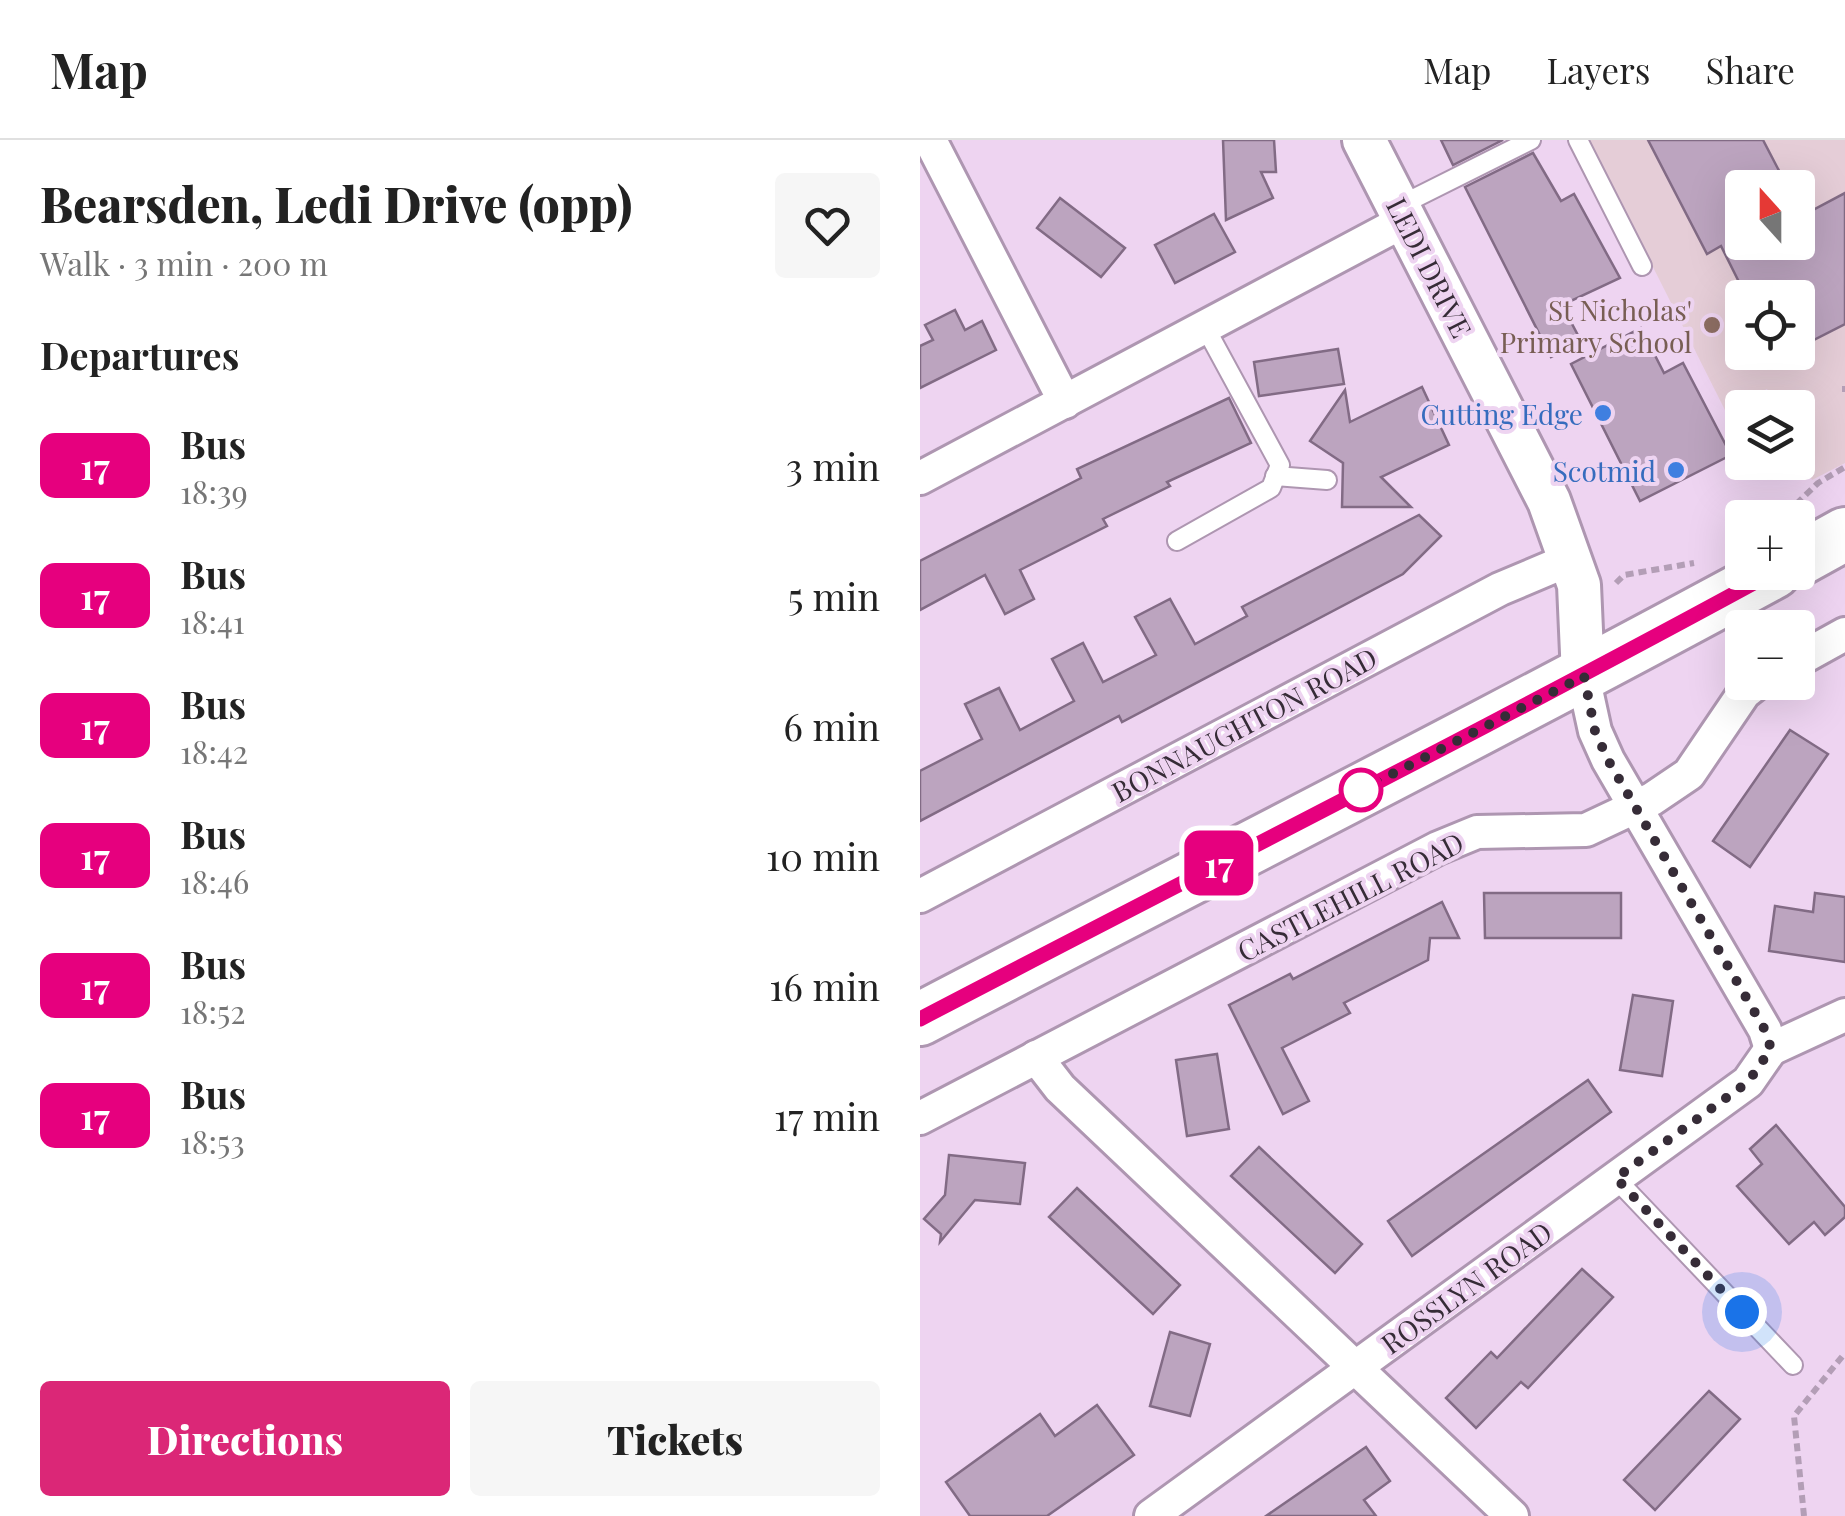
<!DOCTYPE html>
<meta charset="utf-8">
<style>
:root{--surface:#fff;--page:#f6f6f6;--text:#222;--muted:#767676;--line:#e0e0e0;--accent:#db2777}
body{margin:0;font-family:"Playfair Display",serif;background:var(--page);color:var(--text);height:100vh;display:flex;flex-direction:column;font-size:38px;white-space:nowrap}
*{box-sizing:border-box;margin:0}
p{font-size:32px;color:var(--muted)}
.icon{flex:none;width:55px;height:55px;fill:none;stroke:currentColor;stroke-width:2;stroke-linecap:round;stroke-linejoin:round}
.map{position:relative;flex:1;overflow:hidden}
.details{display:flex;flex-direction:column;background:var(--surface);width:920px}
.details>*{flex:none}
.badge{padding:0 20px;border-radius:15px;font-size:35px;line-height:65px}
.needle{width:65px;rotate:339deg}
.fabs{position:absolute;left:805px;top:30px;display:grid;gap:20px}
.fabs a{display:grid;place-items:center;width:90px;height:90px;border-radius:10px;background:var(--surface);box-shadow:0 10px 40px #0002;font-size:50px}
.you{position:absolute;width:50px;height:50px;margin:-25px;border:8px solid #fff;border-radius:50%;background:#1a73e8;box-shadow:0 0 0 15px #1a73e833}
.map>.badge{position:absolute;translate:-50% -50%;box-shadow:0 0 0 5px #fff}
h2{padding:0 40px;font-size:38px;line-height:90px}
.round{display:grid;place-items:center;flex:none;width:105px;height:105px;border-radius:10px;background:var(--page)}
.head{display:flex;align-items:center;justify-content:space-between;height:170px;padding:0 40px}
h1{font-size:48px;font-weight:800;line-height:75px}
.action{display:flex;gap:20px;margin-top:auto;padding:20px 40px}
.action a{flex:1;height:115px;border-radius:10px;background:var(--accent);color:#fff;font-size:40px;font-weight:800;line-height:115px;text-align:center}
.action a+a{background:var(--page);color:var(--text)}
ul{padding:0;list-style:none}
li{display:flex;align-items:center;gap:30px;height:130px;padding:0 40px}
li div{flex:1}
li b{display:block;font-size:38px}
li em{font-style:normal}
li .badge{min-width:110px;font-weight:700;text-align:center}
header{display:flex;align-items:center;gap:60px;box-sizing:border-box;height:140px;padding:0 50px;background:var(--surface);border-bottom:2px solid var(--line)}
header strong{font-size:48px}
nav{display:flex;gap:55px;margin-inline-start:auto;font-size:35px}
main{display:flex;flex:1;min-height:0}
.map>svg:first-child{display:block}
.education{fill:#e5cdd7;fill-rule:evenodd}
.building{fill:#bca4bf;stroke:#826b85;stroke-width:2.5}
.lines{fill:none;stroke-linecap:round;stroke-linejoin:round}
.service-casing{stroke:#ae96b1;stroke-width:22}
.minor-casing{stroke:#ae96b1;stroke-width:38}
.tertiary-casing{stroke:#ae96b1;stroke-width:48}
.primary-casing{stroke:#ae96b1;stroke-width:58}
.path{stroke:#b39eb6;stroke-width:6;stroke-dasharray:8 5;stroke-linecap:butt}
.service{stroke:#fff;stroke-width:18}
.minor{stroke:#fff;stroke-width:32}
.tertiary{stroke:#fff;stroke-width:42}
.primary{stroke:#fff;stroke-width:52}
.line-casing{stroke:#fff;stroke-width:22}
.line{stroke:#e6007e;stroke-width:15}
.walk{stroke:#362c37;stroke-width:10;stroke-dasharray:0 18}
.education-dot{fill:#8d6e63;stroke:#eed4f1;stroke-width:4}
.shop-dot{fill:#3f7fe0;stroke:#eed4f1;stroke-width:4}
.stop-dot{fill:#fff;stroke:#e6007e;stroke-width:5}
.labels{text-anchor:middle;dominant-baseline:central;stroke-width:8;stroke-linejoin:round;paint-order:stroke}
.street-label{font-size:28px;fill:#362c37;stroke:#eed4f1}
.education-label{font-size:28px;fill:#785e54;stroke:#eed4f1;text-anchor:end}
.shop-label{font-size:28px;fill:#366cbe;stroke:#eed4f1;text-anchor:end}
</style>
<header>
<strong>Map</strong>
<nav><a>Map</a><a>Layers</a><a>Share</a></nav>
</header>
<main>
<section class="details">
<div class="head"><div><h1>Bearsden, Ledi Drive (opp)</h1><p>Walk · 3 min · 200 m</p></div><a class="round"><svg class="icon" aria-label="heart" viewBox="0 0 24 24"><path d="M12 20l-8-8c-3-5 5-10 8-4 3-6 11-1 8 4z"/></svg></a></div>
<h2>Departures</h2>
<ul>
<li><span class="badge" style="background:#e6007e;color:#fff">17</span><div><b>Bus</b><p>18:39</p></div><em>3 min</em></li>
<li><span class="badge" style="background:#e6007e;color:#fff">17</span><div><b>Bus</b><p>18:41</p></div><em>5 min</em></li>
<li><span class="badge" style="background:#e6007e;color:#fff">17</span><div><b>Bus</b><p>18:42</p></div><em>6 min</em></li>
<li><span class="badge" style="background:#e6007e;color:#fff">17</span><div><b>Bus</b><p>18:46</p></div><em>10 min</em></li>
<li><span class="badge" style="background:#e6007e;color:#fff">17</span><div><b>Bus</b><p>18:52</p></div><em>16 min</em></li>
<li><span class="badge" style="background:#e6007e;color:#fff">17</span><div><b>Bus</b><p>18:53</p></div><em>17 min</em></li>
</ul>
<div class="action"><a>Directions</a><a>Tickets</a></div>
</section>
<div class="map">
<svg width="925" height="1376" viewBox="0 0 925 1376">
<rect width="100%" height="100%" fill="#eed4f1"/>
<path class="education" d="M 669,0 L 925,0 L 925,323 L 892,340 L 878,311 L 878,268 L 856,267 L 847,249 L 805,270 ZM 822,48 L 878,48 L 878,102 L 822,102 ZM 822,158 L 878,158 L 878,212 L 822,212 Z"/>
<g class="building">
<path d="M 303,0 L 354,0 L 356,32 L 341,32 L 353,58 L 306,80 Z"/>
<path d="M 521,0 L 583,0 L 533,25 Z"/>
<path d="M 728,0 L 843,0 L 868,48 L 822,48 L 822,102 L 878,102 L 878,78 L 925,53 L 925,184 L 878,208 L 878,158 L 827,158 L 801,106 L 787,114 Z"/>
<path d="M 613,13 L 641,61 L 654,54 L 700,138 L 642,165 L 661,201 L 631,217 L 545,47 Z"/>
<path d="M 140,58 L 205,108 L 181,137 L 117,88 Z"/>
<path d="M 294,74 L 315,112 L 255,143 L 235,105 Z"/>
<path d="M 35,170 L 45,190 L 62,181 L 76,210 L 0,248 L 0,206 L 13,200 L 5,185 Z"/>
<path d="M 721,188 L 744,233 L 763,223 L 811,315 L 720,361 L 651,224 Z"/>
<path d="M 418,209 L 424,244 L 339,256 L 334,222 Z"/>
<path d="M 502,247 L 529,305 L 461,337 L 491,367 L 422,367 L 423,323 L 390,301 L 425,250 L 430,282 Z"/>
<path d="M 309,258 L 331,303 L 247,342 L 250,346 L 183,379 L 187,386 L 100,430 L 114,459 L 85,474 L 65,435 L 0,470 L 0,421 L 161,338 L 157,329 Z"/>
<path d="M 499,375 L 521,396 L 483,434 L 202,582 L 199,576 L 0,681 L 0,631 L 62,599 L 45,564 L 79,548 L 100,590 L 154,561 L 132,519 L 163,503 L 183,542 L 236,515 L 215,477 L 250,459 L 275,504 L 327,476 L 322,467 Z"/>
<path d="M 870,590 L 908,614 L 830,727 L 793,701 Z"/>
<path d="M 564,753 L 701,753 L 701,798 L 565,798 Z"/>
<path d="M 895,753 L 925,757 L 925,822 L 849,811 L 855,766 L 893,772 Z"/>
<path d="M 522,762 L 539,798 L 510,798 L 508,820 L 424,863 L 430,873 L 362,908 L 389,961 L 363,974 L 309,865 L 370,834 L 373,839 Z"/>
<path d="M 713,855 L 753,861 L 742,936 L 700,930 Z"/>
<path d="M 297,914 L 309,989 L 267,996 L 256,920 Z"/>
<path d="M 668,940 L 691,972 L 492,1116 L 468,1081 Z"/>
<path d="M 856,985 L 925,1067 L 925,1077 L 905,1095 L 894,1082 L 869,1104 L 817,1046 L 842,1024 L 830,1009 Z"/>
<path d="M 339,1007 L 442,1104 L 415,1133 L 311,1036 Z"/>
<path d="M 29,1015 L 105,1023 L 100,1064 L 55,1060 L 20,1102 L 21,1094 L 4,1079 L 25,1055 Z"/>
<path d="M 157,1048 L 260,1145 L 233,1174 L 129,1077 Z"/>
<path d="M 662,1129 L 693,1157 L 608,1248 L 601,1242 L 556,1288 L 526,1258 L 571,1212 L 577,1218 Z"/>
<path d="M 250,1192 L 290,1204 L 270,1276 L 230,1266 Z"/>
<path d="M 789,1251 L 820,1279 L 735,1370 L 704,1340 Z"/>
<path d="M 177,1265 L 214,1315 L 127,1376 L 50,1376 L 26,1342 L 120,1274 L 135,1296 Z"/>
<path d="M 446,1307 L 470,1341 L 444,1360 L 456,1376 L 346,1376 Z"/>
</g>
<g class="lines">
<defs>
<g id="service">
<path d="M 658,0 L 722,126"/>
<path d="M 479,66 L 611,0"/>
<path d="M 355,336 L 407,340"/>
<path d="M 257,401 L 351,348 L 360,325 L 285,187"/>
<path d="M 696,1039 L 873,1225"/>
</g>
<g id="minor">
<path d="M 10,0 L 145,262"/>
<path d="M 0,338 L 486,80"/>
<path d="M 878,520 L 925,494"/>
<path d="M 663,536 L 675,591 L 688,620 L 845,890 L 851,909"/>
<path d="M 0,756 L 580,449 L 651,419"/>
<path d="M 851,909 L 925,875"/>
<path d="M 116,917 L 140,948 L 592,1376"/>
<path d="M 0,978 L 518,708 L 557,692 L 666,690 L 732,659 L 769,634 L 824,553 L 838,542"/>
<path d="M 231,1376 L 828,942 L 851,909"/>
</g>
<path id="tertiary" d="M 444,0 L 629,361 L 659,445 L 663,536"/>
<g id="primary">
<path d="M 878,420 L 925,394"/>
<path d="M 0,879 C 285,730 572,585 854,432"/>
</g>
</defs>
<use href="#service" class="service-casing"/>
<use href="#minor" class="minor-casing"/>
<use href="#tertiary" class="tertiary-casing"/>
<use href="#primary" class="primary-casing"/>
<g class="path">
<path d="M 925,246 L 925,252"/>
<path d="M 867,373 L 898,343 L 925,327"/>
<path d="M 696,443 L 704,435 L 774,423"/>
<path d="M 884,1376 L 874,1276 L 925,1213"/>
</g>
<use href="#service" class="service"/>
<use href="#minor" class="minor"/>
<use href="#tertiary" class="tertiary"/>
<use href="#primary" class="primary"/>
</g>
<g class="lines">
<defs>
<path id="line" d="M 0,879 C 285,730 572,586 854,432"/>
</defs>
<use href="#line" class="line-casing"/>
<use href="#line" class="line"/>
<path class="walk" d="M 441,650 L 664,536 L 675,591 L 688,620 L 845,890 L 851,909 L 828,942 L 696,1038 L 822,1172"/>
</g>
<circle class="education-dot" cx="792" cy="185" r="10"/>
<g class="shop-dot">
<circle cx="683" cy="273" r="10"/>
<circle cx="756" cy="330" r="10"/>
</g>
<circle class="stop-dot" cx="441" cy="650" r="20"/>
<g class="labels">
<g class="street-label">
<text transform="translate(510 127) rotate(63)">LEDI DRIVE</text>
<text transform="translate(324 584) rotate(-28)">BONNAUGHTON ROAD</text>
<text transform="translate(430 756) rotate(-27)">CASTLEHILL ROAD</text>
<text transform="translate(546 1147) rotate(-36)">ROSSLYN ROAD</text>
</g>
<g class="education-label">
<text x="772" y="169">St Nicholas'<tspan x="772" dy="32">Primary School</tspan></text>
</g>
<g class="shop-label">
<text x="663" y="273">Cutting Edge</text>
<text x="736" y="330">Scotmid</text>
</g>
</g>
</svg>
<div class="fabs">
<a><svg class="needle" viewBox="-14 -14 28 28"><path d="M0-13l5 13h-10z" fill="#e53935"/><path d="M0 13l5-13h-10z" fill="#767676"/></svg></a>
<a><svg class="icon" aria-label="locate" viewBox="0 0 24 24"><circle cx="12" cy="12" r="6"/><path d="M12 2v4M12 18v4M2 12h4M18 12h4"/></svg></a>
<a><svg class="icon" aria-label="layers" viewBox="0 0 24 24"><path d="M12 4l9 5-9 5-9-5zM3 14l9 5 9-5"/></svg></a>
<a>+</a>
<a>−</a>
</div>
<div class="you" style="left:822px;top:1172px"></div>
<b class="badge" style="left:299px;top:723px;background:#e6007e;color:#fff">17</b>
</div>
</main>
